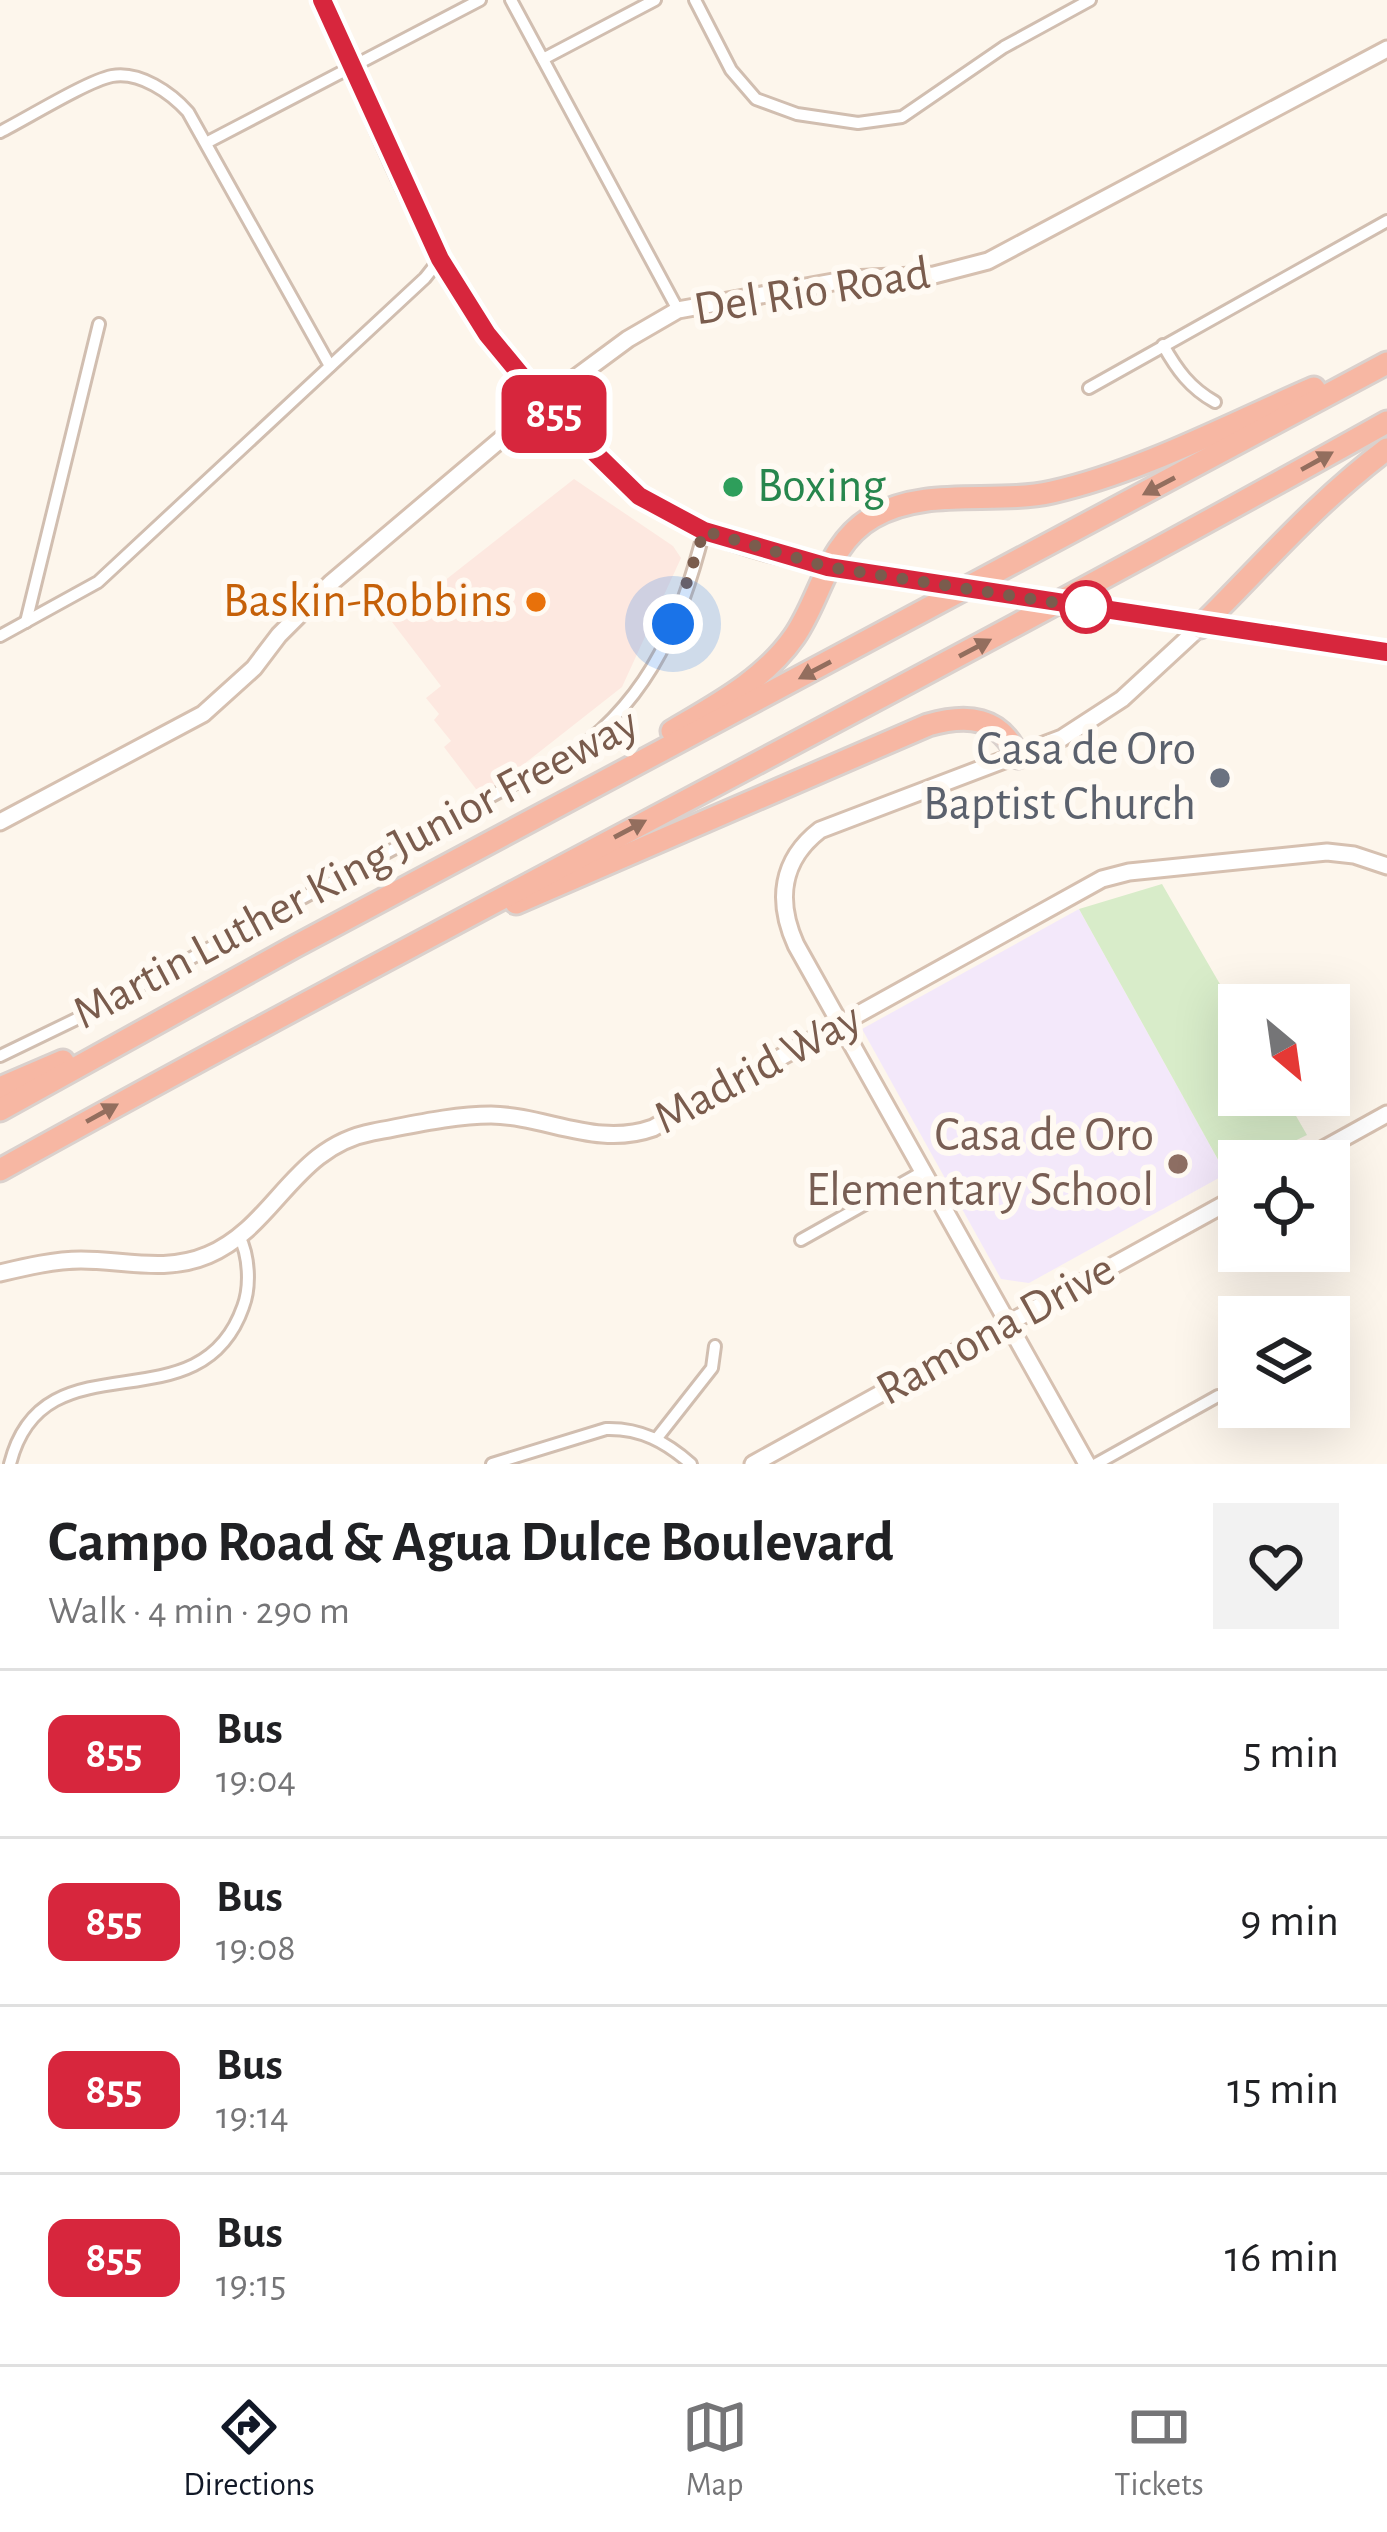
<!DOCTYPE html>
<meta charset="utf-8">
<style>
:root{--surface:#fff;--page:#f2f2f2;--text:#202124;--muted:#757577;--line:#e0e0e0;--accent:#111827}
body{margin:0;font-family:"Alegreya Sans",sans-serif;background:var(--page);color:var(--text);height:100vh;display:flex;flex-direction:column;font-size:45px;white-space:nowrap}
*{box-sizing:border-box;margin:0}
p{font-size:39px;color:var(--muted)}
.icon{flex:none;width:66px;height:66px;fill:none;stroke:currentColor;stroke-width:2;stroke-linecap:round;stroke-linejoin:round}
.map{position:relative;height:1464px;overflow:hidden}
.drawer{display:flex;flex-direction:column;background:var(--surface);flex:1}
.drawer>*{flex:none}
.badge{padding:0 24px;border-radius:18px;font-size:42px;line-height:78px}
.needle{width:78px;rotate:151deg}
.tools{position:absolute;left:1218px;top:984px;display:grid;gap:24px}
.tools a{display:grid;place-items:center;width:132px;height:132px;border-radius:0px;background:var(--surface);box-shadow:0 12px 48px #0002;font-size:60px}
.you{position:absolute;width:60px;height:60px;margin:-30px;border:9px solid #fff;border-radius:50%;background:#1a73e8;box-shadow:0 0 0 18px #1a73e833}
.map>.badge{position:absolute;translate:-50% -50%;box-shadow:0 0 0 6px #fff}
.round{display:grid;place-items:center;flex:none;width:126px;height:126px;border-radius:0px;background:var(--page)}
.summary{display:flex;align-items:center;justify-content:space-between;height:204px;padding:0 48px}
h1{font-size:57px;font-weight:700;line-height:90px}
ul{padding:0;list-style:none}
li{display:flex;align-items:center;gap:36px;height:168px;padding:0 48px;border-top:3px solid var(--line)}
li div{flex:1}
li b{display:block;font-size:45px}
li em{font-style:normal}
li .badge{min-width:132px;font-weight:700;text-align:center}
.menu{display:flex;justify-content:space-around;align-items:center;height:168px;border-top:3px solid var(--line);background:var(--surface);font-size:33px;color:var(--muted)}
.menu a{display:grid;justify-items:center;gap:6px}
.menu .on{color:var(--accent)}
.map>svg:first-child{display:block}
.commercial{fill:#fde8e0}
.education{fill:#f3e8fa}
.green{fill:#d8ecc9}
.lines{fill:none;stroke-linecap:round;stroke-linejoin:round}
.street-casing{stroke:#d1beb0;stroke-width:16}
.secondary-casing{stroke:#d6c0b0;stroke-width:21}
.highway-casing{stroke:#dad1cd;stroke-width:27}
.street{stroke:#fff;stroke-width:10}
.secondary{stroke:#fff;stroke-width:15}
.highway{stroke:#f7b7a3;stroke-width:21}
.secondary-bridge-casing{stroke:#d6c0b0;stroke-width:21;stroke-linecap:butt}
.secondary-bridge{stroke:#fff;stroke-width:15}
.oneway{fill:#936e5e}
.line-casing{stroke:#fff;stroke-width:27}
.line{stroke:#d7263d;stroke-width:18}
.walk{stroke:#7a5c4d;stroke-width:12;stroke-dasharray:0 21.6}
.leisure-dot{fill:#2e9e5b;stroke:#fffaf3;stroke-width:4.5}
.food-dot{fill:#e8710a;stroke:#fffaf3;stroke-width:4.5}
.stop-dot{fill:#fff;stroke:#d7263d;stroke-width:6}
.worship-dot{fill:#6b7280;stroke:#fffaf3;stroke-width:4.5}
.education-dot{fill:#8d6e63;stroke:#fffaf3;stroke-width:4.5}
.labels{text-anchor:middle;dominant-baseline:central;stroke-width:12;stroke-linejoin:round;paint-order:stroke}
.street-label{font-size:48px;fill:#7a5c4d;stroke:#fffaf3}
.leisure-label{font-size:48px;fill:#27864d;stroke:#fffaf3;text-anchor:start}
.food-label{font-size:48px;fill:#c56008;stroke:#fffaf3;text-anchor:end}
.worship-label{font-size:48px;fill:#5b616d;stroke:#fffaf3;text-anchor:end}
.education-label{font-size:48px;fill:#785e54;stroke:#fffaf3;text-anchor:end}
</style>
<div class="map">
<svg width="1387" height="1464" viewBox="0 0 1387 1464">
<rect width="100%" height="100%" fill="#fdf6ec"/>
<path class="commercial" d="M 574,479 L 673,546 L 681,558 L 622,687 L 482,797 L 444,747 L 451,741 L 434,720 L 439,714 L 426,698 L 441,686 L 392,622 Z"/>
<path class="education" d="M 1079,909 L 1226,1174 L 1029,1283 L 1001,1279 L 862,1029 Z"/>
<path class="green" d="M 1162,884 L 1239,1017 L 1239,1095 L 1284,1095 L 1307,1135 L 1253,1161 L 1239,1161 L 1239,1168 L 1226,1174 L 1079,909 Z"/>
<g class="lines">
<defs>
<g id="street">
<path d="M 511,0 L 678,310"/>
<path d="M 695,0 L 731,70 L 756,99 L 797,114 L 858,123 L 902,117 L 1004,47 L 1090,0"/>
<path d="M 543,59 L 655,0"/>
<path d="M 0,132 C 26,119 87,81 112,76 C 140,71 171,93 188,112 L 330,366"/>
<path d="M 206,143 L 480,0"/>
<path d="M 1163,345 C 1177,370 1190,388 1215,402"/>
<path d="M 1089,388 L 1387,221"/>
<path d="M 26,622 L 99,324"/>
<path d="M 0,636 L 98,582 L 425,278 L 440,259"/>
<path d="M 0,1056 L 93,1011 L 577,750 C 652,694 681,621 704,531"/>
<path d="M 801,1240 L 924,1171"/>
<path d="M 657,1438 L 712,1368 L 715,1346"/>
<path d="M 10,1464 C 43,1331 199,1432 243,1307 C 251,1286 249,1255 239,1236"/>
<path d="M 492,1464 L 606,1429 C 641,1428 666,1442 691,1464"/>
<path d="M 1096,1464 L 1218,1396"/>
</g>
<g id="secondary">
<path d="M 322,0 C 360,86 395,176 440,258 C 473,320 518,376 566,426 C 607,470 648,507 703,531 C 773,561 851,570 926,580"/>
<path d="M 1090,607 L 1387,652"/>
<path d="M 0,822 L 203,714 L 254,668 L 279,635 L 331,583 L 559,390 L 628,339 L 678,310 L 850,279 L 934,275 L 988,261 L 1387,49"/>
<path d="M 1302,1161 L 1387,1114"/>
<path d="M 0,1273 C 25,1267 55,1260 81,1260 C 124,1260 166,1273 208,1255 C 276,1226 293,1147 373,1132 C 411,1125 453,1115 491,1115 C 547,1116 597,1148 653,1128 L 1102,879 L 1129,872 L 1327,852 L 1354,855 L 1387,866"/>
<path d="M 753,1464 L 1239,1196"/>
<path d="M 1087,1464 L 796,945 C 776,901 781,860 820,830 L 1062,738 L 1122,699 L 1200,627"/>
</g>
<g id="highway">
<path d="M 1200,627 C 1264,564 1314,504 1387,449"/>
<path d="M 672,731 C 716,705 764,680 794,637 C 821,599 827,543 873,517 C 927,486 993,505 1052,492 C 1138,473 1233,423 1314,388"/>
<path d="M 516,903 L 928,725 C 967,714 1000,716 1018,757"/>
<path d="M 0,1088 L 63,1061"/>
<path d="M 0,1110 L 294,947 L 1387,363"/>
<path d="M 0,1170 C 459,915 928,679 1387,422"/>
</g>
</defs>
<use href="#street" class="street-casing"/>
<use href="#secondary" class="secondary-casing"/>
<use href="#highway" class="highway-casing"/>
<use href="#street" class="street"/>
<use href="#secondary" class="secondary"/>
<use href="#highway" class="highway"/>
<defs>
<path id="secondary-bridge" d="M 926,580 L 1090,607"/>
</defs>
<use href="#secondary-bridge" class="secondary-bridge-casing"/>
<use href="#secondary-bridge" class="secondary-bridge"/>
</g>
<defs><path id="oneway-solid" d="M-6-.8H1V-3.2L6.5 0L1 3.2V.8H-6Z" transform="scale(3)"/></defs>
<g class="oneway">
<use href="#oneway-solid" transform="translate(1317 461) rotate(-29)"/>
<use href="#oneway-solid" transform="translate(1159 486) rotate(152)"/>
<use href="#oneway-solid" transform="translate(975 648) rotate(-28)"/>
<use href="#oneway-solid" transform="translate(815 670) rotate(152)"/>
<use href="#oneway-solid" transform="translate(630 829) rotate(-28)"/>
<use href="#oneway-solid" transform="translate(102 1113) rotate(-29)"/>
</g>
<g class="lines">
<defs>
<path id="line" d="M 322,0 L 440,259 L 487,334 L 544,403 L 639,496 L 704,531 L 828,567 L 1387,652"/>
</defs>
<use href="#line" class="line-casing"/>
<use href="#line" class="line"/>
<path class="walk" d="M 673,624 L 704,531 L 828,567 L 1090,608 L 1086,607"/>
</g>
<circle class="leisure-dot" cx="733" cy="487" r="12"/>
<circle class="food-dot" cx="536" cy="602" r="12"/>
<circle class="stop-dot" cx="1086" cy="607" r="24"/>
<circle class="worship-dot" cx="1220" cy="778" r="12"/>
<circle class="education-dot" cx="1178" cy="1164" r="12"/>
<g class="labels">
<g class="street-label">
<text transform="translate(812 292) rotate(-9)">Del Rio Road</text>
<text transform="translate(356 869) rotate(-28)">Martin Luther King Junior Freeway</text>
<text transform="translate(758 1069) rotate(-28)">Madrid Way</text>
<text transform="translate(996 1330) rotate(-29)">Ramona Drive</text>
</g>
<g class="leisure-label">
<text x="757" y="487">Boxing</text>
</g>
<g class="food-label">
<text x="512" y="602">Baskin-Robbins</text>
</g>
<g class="worship-label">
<text x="1196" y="750">Casa de Oro<tspan x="1196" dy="55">Baptist Church</tspan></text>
</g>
<g class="education-label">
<text x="1154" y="1136">Casa de Oro<tspan x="1154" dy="55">Elementary School</tspan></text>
</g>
</g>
</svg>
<div class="tools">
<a><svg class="needle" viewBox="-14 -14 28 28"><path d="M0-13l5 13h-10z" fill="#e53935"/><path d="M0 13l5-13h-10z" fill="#757577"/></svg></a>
<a><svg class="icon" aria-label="locate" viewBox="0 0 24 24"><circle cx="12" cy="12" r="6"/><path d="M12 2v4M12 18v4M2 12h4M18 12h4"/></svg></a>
<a><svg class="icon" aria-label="layers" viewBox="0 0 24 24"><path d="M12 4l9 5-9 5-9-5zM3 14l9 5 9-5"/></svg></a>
</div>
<div class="you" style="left:673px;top:624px"></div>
<b class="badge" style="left:554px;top:414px;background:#d7263d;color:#fff">855</b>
</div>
<section class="drawer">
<div class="summary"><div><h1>Campo Road &amp; Agua Dulce Boulevard</h1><p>Walk · 4 min · 290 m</p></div><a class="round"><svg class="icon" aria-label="heart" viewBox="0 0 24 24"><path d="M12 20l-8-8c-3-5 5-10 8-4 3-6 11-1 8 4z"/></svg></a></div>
<ul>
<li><span class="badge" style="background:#d7263d;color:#fff">855</span><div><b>Bus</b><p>19:04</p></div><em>5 min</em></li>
<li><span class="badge" style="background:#d7263d;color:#fff">855</span><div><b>Bus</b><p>19:08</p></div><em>9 min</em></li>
<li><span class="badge" style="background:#d7263d;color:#fff">855</span><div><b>Bus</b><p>19:14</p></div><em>15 min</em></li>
<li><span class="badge" style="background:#d7263d;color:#fff">855</span><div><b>Bus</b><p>19:15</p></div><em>16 min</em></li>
</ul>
</section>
<nav class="menu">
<a class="on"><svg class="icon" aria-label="directions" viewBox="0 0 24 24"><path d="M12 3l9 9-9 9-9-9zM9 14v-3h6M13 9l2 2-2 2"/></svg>Directions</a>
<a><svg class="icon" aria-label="map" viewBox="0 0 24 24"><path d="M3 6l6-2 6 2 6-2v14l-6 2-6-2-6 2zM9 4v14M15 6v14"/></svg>Map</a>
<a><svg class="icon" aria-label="tickets" viewBox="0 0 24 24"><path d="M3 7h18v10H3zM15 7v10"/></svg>Tickets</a>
</nav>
